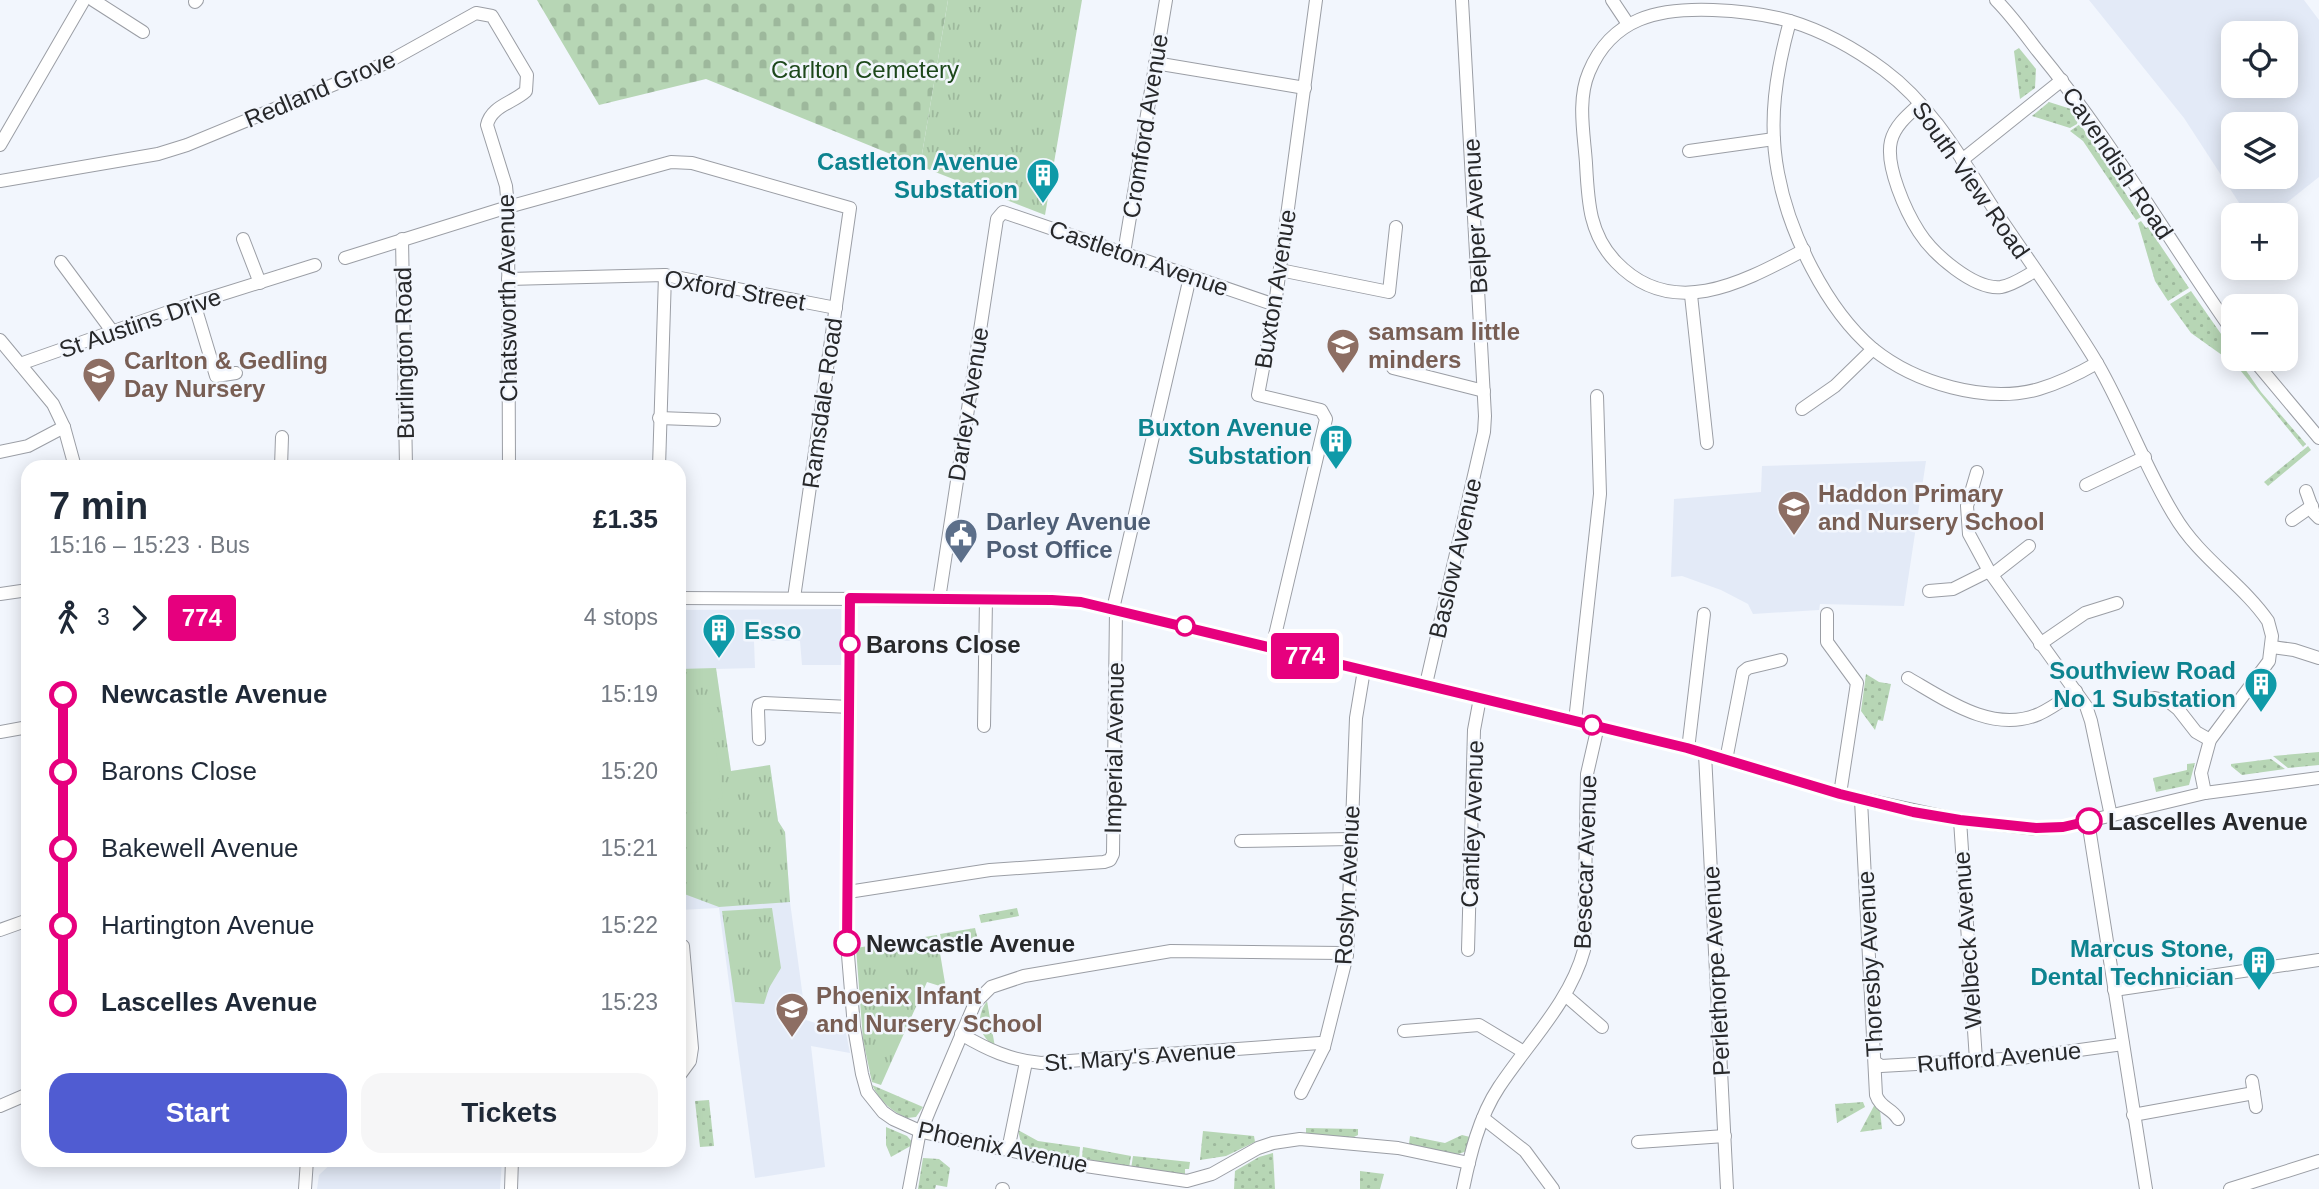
<!DOCTYPE html>
<meta charset="utf-8">
<style>
:root{--surface:#fff;--page:#f6f6f7;--text:#1f2937;--muted:#747a83;--accent:#505cd2}
body{margin:0;font-family:Helvetica,sans-serif;background:var(--page);color:var(--text);height:100vh;display:flex;flex-direction:column;font-size:26px;white-space:nowrap}
*{box-sizing:border-box;margin:0}
p{font-size:23px;color:var(--muted)}
.icon{flex:none;width:38px;height:38px;fill:none;stroke:currentColor;stroke-width:2;stroke-linecap:round;stroke-linejoin:round}
.map{position:relative;flex:1;overflow:hidden}
.side{position:absolute;left:21px;top:460px;width:665px;height:707px;display:flex;flex-direction:column;background:var(--surface);border-radius:21px;box-shadow:0 4px 18px #0003}
.side>*{flex:none}
.badge{padding:0 14px;border-radius:5px;font-size:24px;line-height:46px}
.tools{position:absolute;left:2221px;top:21px;display:grid;gap:14px}
.tools a{display:grid;place-items:center;width:77px;height:77px;border-radius:14px;background:var(--surface);box-shadow:0 4px 18px #0003;font-size:35px}
.map>.badge{position:absolute;translate:-50% -50%;box-shadow:0 0 0 4px #fff}
.legs{display:flex;align-items:center;gap:10px;height:77px;padding:0 28px;font-size:23px}
.legs p{margin-inline-start:auto}
.summary{display:flex;align-items:center;justify-content:space-between;height:119px;padding:0 28px}
h1{font-size:38px;font-weight:600;line-height:52px}
.primary-button{display:flex;gap:14px;margin-top:auto;padding:14px 28px}
.primary-button a{flex:1;height:80px;border-radius:21px;background:var(--accent);color:#fff;font-size:28px;font-weight:600;line-height:80px;text-align:center}
.primary-button a+a{background:var(--page);color:var(--text)}
ul{padding:0 28px;list-style:none}
li{display:flex;align-items:center;gap:24px;height:77px;font-size:26px}
li i{display:grid;place-items:center;width:10px;height:100%;margin:0 9px;background:currentColor}
li i::after{content:'';width:18px;height:18px;margin:-9px;border:5px solid;border-radius:50%;background:var(--surface)}
li p{margin-inline-start:auto}
li:first-child i{background:linear-gradient(#0000 50%,currentColor 0)}
li:last-child i{background:linear-gradient(currentColor 50%,#0000 0)}
.map>svg:first-child{display:block}
.built{fill:#e3eaf7;fill-rule:evenodd}
.grass{fill:url(#grass-dots)}
.cemetery{fill:url(#cemetery-stones)}
.park{fill:url(#park-tufts)}
.pitch{fill:#b7d6b5}
.lines{fill:none;stroke-linecap:round;stroke-linejoin:round}
.minor-casing{stroke:#9b9ea5;stroke-width:14}
.minor{stroke:#fff;stroke-width:12}
.line-1-casing{stroke:#fff;stroke-width:16}
.line-1{stroke:#e6007e;stroke-width:10}
.stop-1-dot{fill:#fff;stroke:#e6007e;stroke-width:3.5}
.labels{text-anchor:middle;dominant-baseline:central;stroke-width:5;stroke-linejoin:round;paint-order:stroke}
.park-label{font-size:24px;fill:#1d481b;stroke:#f2f6fd}
.street-label{font-size:24px;fill:#27282a;stroke:#f2f6fd}
.culture-label{font-size:24px;font-weight:bold;fill:#0d838f;stroke:#f2f6fd;text-anchor:end}
.education-label{font-size:24px;font-weight:bold;fill:#785e54;stroke:#f2f6fd;text-anchor:start}
.service-label{font-size:24px;font-weight:bold;fill:#4e5e75;stroke:#f2f6fd;text-anchor:start}
.stop-label{font-size:24px;font-weight:bold;fill:#27282a;stroke:#f2f6fd;text-anchor:start}
</style>
<div class="map">
<svg width="2319" height="1189" viewBox="0 0 2319 1189">
<defs>
<pattern id="grass-dots" width="8" height="8" patternUnits="userSpaceOnUse" patternTransform="scale(1.75)"><rect width="8" height="8" fill="#b7d6b5"/><path d="M2 2h.1M6 6h.1" fill="none" stroke="#9db89c" stroke-width="1.8" stroke-linecap="round"/></pattern>
<pattern id="cemetery-stones" width="16" height="16" patternUnits="userSpaceOnUse" patternTransform="scale(1.75)"><rect width="16" height="16" fill="#b7d6b5"/><path d="M2 7V4a2 2 0 0 1 4 0v3zM10 15v-3a2 2 0 0 1 4 0v3z" fill="#9db89c"/></pattern>
<pattern id="park-tufts" width="24" height="20" patternUnits="userSpaceOnUse" patternTransform="scale(1.75)"><rect width="24" height="20" fill="#b7d6b5"/><path d="M3 7l-1-3M5 7V3M7 7l1-3M15 17l-1-3M17 17v-4M19 17l1-3" fill="none" stroke="#9db89c"/></pattern>
</defs>
<rect width="100%" height="100%" fill="#f2f6fd"/>
<g class="built">
<path d="M 2089,0 L 2304,0 L 2319,20 L 2319,177 L 2271,215 L 2247,215 L 2184,118 ZM 2233,33 L 2286,33 L 2286,86 L 2233,86 ZM 2233,124 L 2286,124 L 2286,177 L 2233,177 Z"/>
<path d="M 1926,461 L 1904,606 L 1820,604 L 1819,610 L 1753,614 L 1748,604 L 1721,590 L 1682,576 L 1671,577 L 1674,499 L 1761,492 L 1762,466 Z"/>
<path d="M 841,609 L 841,665 L 802,665 L 800,641 L 754,641 L 755,668 L 716,669 L 731,771 L 770,765 L 778,821 L 785,832 L 790,902 L 806,1020 L 846,1033 L 850,1053 L 811,1046 L 825,1167 L 755,1178 L 719,908 L 679,910 L 679,668 L 682,668 L 679,610 Z"/>
<path d="M 335,1160 L 502,1160 L 500,1189 L 317,1189 L 319,1175 Z"/>
</g>
<g class="grass">
<path d="M 2019,48 L 2036,69 L 2035,88 L 2020,99 L 2014,51 Z"/>
<path d="M 2049,102 L 2071,109 L 2078,119 L 2077,124 L 2070,128 L 2032,116 Z"/>
<path d="M 2080,124 L 2141,217 L 2136,220 L 2083,141 L 2070,131 Z"/>
<path d="M 2141,221 L 2146,228 L 2148,227 L 2189,288 L 2168,301 L 2155,281 L 2138,223 Z"/>
<path d="M 2191,291 L 2233,351 L 2233,359 L 2238,359 L 2261,392 L 2306,444 L 2303,447 L 2236,365 L 2191,333 L 2170,304 Z"/>
<path d="M 2308,446 L 2311,450 L 2268,486 L 2264,482 Z"/>
<path d="M 1866,674 L 1879,682 L 1891,684 L 1883,721 L 1878,720 L 1875,730 L 1861,711 Z"/>
<path d="M 2319,752 L 2319,765 L 2288,768 L 2273,756 Z"/>
<path d="M 2271,759 L 2285,769 L 2242,775 L 2231,766 L 2231,764 Z"/>
<path d="M 2195,763 L 2189,785 L 2156,792 L 2153,778 L 2187,770 L 2187,764 Z"/>
<path d="M 1017,908 L 1019,916 L 981,923 L 979,915 Z"/>
<path d="M 975,928 L 978,940 L 943,947 L 940,934 Z"/>
<path d="M 987,1001 L 995,1047 C 978,1035 975,1018 987,1001 Z"/>
<path d="M 872,1085 L 923,1107 L 916,1117 L 907,1118 C 891,1111 880,1101 872,1085 Z"/>
<path d="M 709,1100 L 714,1146 L 700,1147 L 695,1101 Z"/>
<path d="M 1863,1102 L 1865,1107 L 1837,1123 L 1835,1104 Z"/>
<path d="M 1875,1104 L 1880,1110 L 1882,1129 L 1860,1132 Z"/>
<path d="M 886,1127 L 907,1136 L 914,1144 L 891,1157 L 886,1145 Z"/>
<path d="M 1306,1128 L 1358,1129 L 1358,1135 L 1354,1137 L 1301,1136 L 1301,1133 L 1306,1133 Z"/>
<path d="M 1018,1130 L 1038,1141 L 1080,1147 L 1079,1158 L 1028,1147 L 1021,1143 Z"/>
<path d="M 1203,1131 L 1254,1136 L 1255,1142 L 1226,1156 L 1200,1160 Z"/>
<path d="M 1462,1135 L 1470,1137 L 1467,1151 L 1456,1155 L 1409,1144 L 1410,1136 L 1445,1143 Z"/>
<path d="M 1083,1147 L 1131,1156 L 1129,1168 L 1082,1158 Z"/>
<path d="M 1273,1153 L 1275,1189 L 1234,1189 L 1235,1171 L 1259,1157 Z"/>
<path d="M 1133,1156 L 1190,1162 L 1189,1169 L 1185,1169 L 1185,1174 L 1131,1169 Z"/>
<path d="M 923,1158 L 939,1159 L 950,1168 L 947,1187 L 936,1185 L 935,1189 L 918,1189 Z"/>
<path d="M 1360,1171 L 1384,1174 L 1380,1189 L 1360,1189 Z"/>
</g>
<path class="cemetery" d="M 537,0 L 948,0 L 920,166 L 706,79 L 599,105 Z"/>
<g class="park">
<path d="M 948,0 L 1082,0 L 1045,215 L 920,166 Z"/>
<path d="M 716,668 L 731,771 L 770,765 L 778,821 L 785,832 L 790,902 L 719,907 L 679,892 L 679,669 Z"/>
<path d="M 772,908 L 781,968 L 769,988 L 764,1004 L 735,1002 L 722,911 Z"/>
<path d="M 937,935 L 945,983 L 943,987 L 927,982 L 881,1085 L 872,1082 L 863,1040 L 856,948 Z"/>
</g>
<path class="pitch" d="M 709,703 L 723,798 L 679,805 L 679,708 Z"/>
<g class="lines">
<defs>
<g id="minor">
<path d="M 93,0 L 143,32"/>
<path d="M 1612,0 L 1628,24"/>
<path d="M 1996,0 C 2011,15 2024,33 2037,50 C 2110,138 2167,238 2233,332"/>
<path d="M 195,2 L 197,0"/>
<path d="M 1790,21 C 1776,72 1768,121 1778,173 C 1789,233 1826,309 1873,349 C 1915,383 1986,404 2039,389 C 2059,383 2078,374 2097,363"/>
<path d="M 1155,63 L 1305,88"/>
<path d="M 1920,104 C 1909,114 1895,125 1891,141 C 1885,166 1906,212 1919,232 C 1933,254 1974,290 2001,287 C 2013,285 2024,277 2035,271"/>
<path d="M 0,145 L 84,0"/>
<path d="M 1689,151 L 1774,139"/>
<path d="M 1962,160 L 2062,80"/>
<path d="M 0,181 L 158,154 L 187,145 L 386,63 L 476,13 L 492,16 L 527,75 L 526,91 C 513,103 491,106 487,125 L 506,186 L 508,207 L 509,467"/>
<path d="M 243,239 L 260,283"/>
<path d="M 402,239 L 406,467"/>
<path d="M 1804,250 C 1745,281 1673,322 1616,262 C 1589,234 1588,201 1586,163 C 1584,134 1577,100 1589,72 C 1612,17 1659,8 1713,10 C 1738,11 1765,14 1790,21 C 1823,31 1857,50 1884,70 C 1930,104 1960,156 1990,203 C 2025,256 2064,308 2097,363 C 2125,411 2145,468 2174,515 C 2199,558 2242,583 2268,621 L 2272,636 L 2269,661 L 2210,740 L 2201,773 L 2205,793"/>
<path d="M 1124,253 L 1166,0"/>
<path d="M 345,258 L 508,207 L 671,162 L 692,163 L 850,208 L 794,598"/>
<path d="M 61,262 L 112,331"/>
<path d="M 1280,270 L 1389,292 L 1396,227"/>
<path d="M 508,279 L 665,275 L 836,308"/>
<path d="M 1691,295 L 1707,443"/>
<path d="M 194,303 L 216,376 L 236,373"/>
<path d="M 0,340 L 53,404 L 64,427 L 75,467"/>
<path d="M 2253,359 L 2319,438"/>
<path d="M 20,364 L 194,303 L 315,265"/>
<path d="M 1393,368 L 1484,391"/>
<path d="M 1802,409 L 1835,386 L 1873,349"/>
<path d="M 659,418 L 714,420"/>
<path d="M 0,452 L 28,446 L 64,427"/>
<path d="M 281,467 L 282,437"/>
<path d="M 659,467 L 665,275"/>
<path d="M 1977,472 L 1967,506 L 1969,534 L 1989,571 L 2086,706 L 2091,721 L 2111,816"/>
<path d="M 2086,485 L 2145,457"/>
<path d="M 2306,491 L 2314,513 L 2319,518"/>
<path d="M 2292,520 L 2312,506"/>
<path d="M 1992,575 L 2029,546"/>
<path d="M 1929,591 L 1953,589 L 1989,571"/>
<path d="M 0,594 L 28,590"/>
<path d="M 679,598 L 1052,600 L 1081,602 L 1687,748 L 1840,794 L 1960,820 L 2036,829 L 2063,827 L 2205,793 L 2319,778"/>
<path d="M 850,598 L 847,943 L 854,1027 L 862,1074 L 867,1092 L 883,1112 L 893,1119 L 922,1132 L 1079,1165 L 1187,1181 L 1212,1174 L 1258,1148 L 1273,1143 L 1300,1139 L 1398,1148 L 1469,1163"/>
<path d="M 939,599 L 997,219 L 1003,212 L 1275,305"/>
<path d="M 1113,609 L 1190,277"/>
<path d="M 1827,614 L 1827,642 L 1857,683 L 1840,794"/>
<path d="M 2040,644 L 2085,613 L 2117,603"/>
<path d="M 2272,647 L 2294,650 L 2319,658"/>
<path d="M 1272,648 L 1326,419 L 1321,410 L 1258,395 L 1275,305 L 1316,0"/>
<path d="M 1908,678 C 1946,700 1993,734 2039,714 C 2052,708 2064,699 2076,691"/>
<path d="M 1426,684 L 1484,432 L 1485,416 L 1462,0"/>
<path d="M 2141,699 L 2155,698 L 2168,701 L 2178,709 L 2196,732 L 2210,740"/>
<path d="M 1575,721 L 1600,494 L 1597,396"/>
<path d="M 984,726 L 986,599"/>
<path d="M 0,732 L 28,727"/>
<path d="M 759,739 L 758,710 L 759,705 L 764,703 L 850,707"/>
<path d="M 1687,748 L 1689,741 L 1704,614"/>
<path d="M 1705,754 L 1727,1189"/>
<path d="M 1726,760 L 1743,672 L 1748,668 L 1781,660"/>
<path d="M 1861,800 L 1876,1095 C 1880,1108 1892,1108 1898,1119"/>
<path d="M 1960,820 L 1976,1060"/>
<path d="M 2088,821 L 2146,1189"/>
<path d="M 1241,841 L 1351,839"/>
<path d="M 848,892 L 990,870 L 1104,862 L 1110,860 L 1113,854 L 1116,610"/>
<path d="M 0,930 L 28,920"/>
<path d="M 1468,950 L 1474,730 L 1480,698"/>
<path d="M 2114,990 L 2319,960"/>
<path d="M 1565,995 L 1602,1027"/>
<path d="M 1404,1031 L 1479,1025 L 1524,1052"/>
<path d="M 961,1034 C 988,1050 1010,1060 1041,1063 L 1320,1043 L 1324,1047"/>
<path d="M 1875,1062 L 1881,1066 L 2021,1058 L 2123,1044"/>
<path d="M 679,1076 L 690,1061 L 692,1048 L 683,946"/>
<path d="M 2252,1081 L 2256,1107"/>
<path d="M 1301,1093 L 1324,1047 L 1347,955 L 1356,718 L 1364,670"/>
<path d="M 0,1106 L 28,1094"/>
<path d="M 2133,1115 L 2254,1093"/>
<path d="M 1483,1118 L 1525,1151 L 1553,1189"/>
<path d="M 1638,1142 L 1725,1136"/>
<path d="M 1008,1150 L 1026,1062"/>
<path d="M 305,1189 L 307,1160"/>
<path d="M 511,1189 L 512,1160"/>
<path d="M 909,1189 L 919,1136 L 930,1109 L 975,1003 L 991,987 L 1024,976 L 1171,951 L 1342,953 L 1347,955"/>
<path d="M 1002,1189 L 1003,1189"/>
<path d="M 1463,1189 C 1470,1155 1479,1117 1499,1087 C 1528,1043 1570,1002 1584,950 L 1587,774 L 1598,726"/>
<path d="M 2230,1189 L 2319,1161"/>
</g>
</defs>
<use href="#minor" class="minor-casing"/>
<use href="#minor" class="minor"/>
</g>
<g class="lines">
<defs>
<path id="line-1" d="M 847,943 L 850,598 L 1052,600 L 1081,602 L 1687,748 L 1840,794 L 1913,812 L 1960,820 L 2036,828 L 2063,827 L 2089,821"/>
</defs>
<use href="#line-1" class="line-1-casing"/>
<use href="#line-1" class="line-1"/>
</g>
<defs>
<symbol id="building-pin" viewBox="-11 -11 22 30"><path d="M0 17L-7.5 6A9.5 9.5 0 1 1 7.5 6Z" fill="#0f9aa8" stroke="#f2f6fd"/><path d="M-4-6H4V6H1V3H-1V6H-4ZM-2.5-4.3h1.7v1.8h-1.7ZM.8-4.3h1.7v1.8H.8ZM-2.5-1h1.7V.8h-1.7ZM.8-1h1.7V.8H.8Z" fill="#fff"/></symbol>
<symbol id="school-pin" viewBox="-11 -11 22 30"><path d="M0 17L-7.5 6A9.5 9.5 0 1 1 7.5 6Z" fill="#8d6e63" stroke="#f2f6fd"/><path d="M0-5L7-2L0 1L-7-2ZM-4 1L0 2.5L4 1V4Q0 6-4 4Z" fill="#fff"/></symbol>
<symbol id="civic-pin" viewBox="-11 -11 22 30"><path d="M0 17L-7.5 6A9.5 9.5 0 1 1 7.5 6Z" fill="#5c6f8a" stroke="#f2f6fd"/><path d="M-.6-6.5H3V-4.5H.6V-3L4-1V1h2V6H-6V1h2V-1L-.6-3ZM-1.2 2.5V6h2.4V2.5Z" fill="#fff"/></symbol>
</defs>
<g fill-rule="evenodd">
<use href="#building-pin" x="1024" y="156" width="38" height="52"/>
<use href="#school-pin" x="1324" y="326" width="38" height="52"/>
<use href="#school-pin" x="80" y="355" width="38" height="52"/>
<use href="#building-pin" x="1317" y="422" width="38" height="52"/>
<use href="#school-pin" x="1775" y="488" width="38" height="52"/>
<use href="#civic-pin" x="942" y="516" width="38" height="52"/>
<use href="#building-pin" x="700" y="611" width="38" height="52"/>
<use href="#building-pin" x="2242" y="665" width="38" height="52"/>
<use href="#building-pin" x="2240" y="943" width="38" height="52"/>
<use href="#school-pin" x="773" y="990" width="38" height="52"/>
</g>
<g class="stop-1-dot">
<circle cx="1185" cy="626" r="9"/>
<circle cx="850" cy="644" r="9"/>
<circle cx="1592" cy="725" r="9"/>
<circle cx="2089" cy="821" r="12"/>
<circle cx="847" cy="943" r="12"/>
</g>
<g class="labels">
<g class="park-label">
<text x="865" y="69">Carlton Cemetery</text>
</g>
<g class="street-label">
<text transform="translate(320 89) rotate(-23)">Redland Grove</text>
<text transform="translate(1145 126) rotate(-81)">Cromford Avenue</text>
<text transform="translate(2118 163) rotate(56)">Cavendish Road</text>
<text transform="translate(1971 180) rotate(55)">South View Road</text>
<text transform="translate(1475 216) rotate(-93)">Belper Avenue</text>
<text transform="translate(1139 258) rotate(19)">Castleton Avenue</text>
<text transform="translate(1275 289) rotate(-81)">Buxton Avenue</text>
<text transform="translate(735 290) rotate(10)">Oxford Street</text>
<text transform="translate(507 298) rotate(-91)">Chatsworth Avenue</text>
<text transform="translate(140 323) rotate(-19)">St Austins Drive</text>
<text transform="translate(404 353) rotate(-91)">Burlington Road</text>
<text transform="translate(822 403) rotate(-82)">Ramsdale Road</text>
<text transform="translate(968 404) rotate(-81)">Darley Avenue</text>
<text transform="translate(1455 558) rotate(-77)">Baslow Avenue</text>
<text transform="translate(1114 748) rotate(-89)">Imperial Avenue</text>
<text transform="translate(1472 824) rotate(-88)">Cantley Avenue</text>
<text transform="translate(1585 862) rotate(-88)">Besecar Avenue</text>
<text transform="translate(1347 885) rotate(-87)">Roslyn Avenue</text>
<text transform="translate(1967 940) rotate(-94)">Welbeck Avenue</text>
<text transform="translate(1870 964) rotate(-93)">Thoresby Avenue</text>
<text transform="translate(1716 971) rotate(-93)">Perlethorpe Avenue</text>
<text transform="translate(1140 1056) rotate(-4)">St. Mary's Avenue</text>
<text transform="translate(1999 1057) rotate(-5)">Rufford Avenue</text>
<text transform="translate(1003 1147) rotate(12)">Phoenix Avenue</text>
</g>
<g class="culture-label">
<text x="1018" y="161">Castleton Avenue<tspan x="1018" dy="28">Substation</tspan></text>
<text x="1312" y="427">Buxton Avenue<tspan x="1312" dy="28">Substation</tspan></text>
<text x="744" y="630" text-anchor="start">Esso</text>
<text x="2236" y="670">Southview Road<tspan x="2236" dy="28">No 1 Substation</tspan></text>
<text x="2234" y="948">Marcus Stone,<tspan x="2234" dy="28">Dental Technician</tspan></text>
</g>
<g class="education-label">
<text x="1368" y="331">samsam little<tspan x="1368" dy="28">minders</tspan></text>
<text x="124" y="360">Carlton &amp; Gedling<tspan x="124" dy="28">Day Nursery</tspan></text>
<text x="1818" y="493">Haddon Primary<tspan x="1818" dy="28">and Nursery School</tspan></text>
<text x="816" y="995">Phoenix Infant<tspan x="816" dy="28">and Nursery School</tspan></text>
</g>
<g class="service-label">
<text x="986" y="521">Darley Avenue<tspan x="986" dy="28">Post Office</tspan></text>
</g>
<g class="stop-label">
<text x="866" y="644">Barons Close</text>
<text x="2108" y="821">Lascelles Avenue</text>
<text x="866" y="943">Newcastle Avenue</text>
</g>
</g>
</svg>
<div class="tools">
<a><svg class="icon" aria-label="locate" viewBox="0 0 24 24"><circle cx="12" cy="12" r="6"/><path d="M12 2v4M12 18v4M2 12h4M18 12h4"/></svg></a>
<a><svg class="icon" aria-label="layers" viewBox="0 0 24 24"><path d="M12 4l9 5-9 5-9-5zM3 14l9 5 9-5"/></svg></a>
<a>+</a>
<a>−</a>
</div>
<b class="badge" style="left:1305px;top:656px;background:#e6007e;color:#fff">774</b>
<section class="side">
<div class="summary"><div><h1>7 min</h1><p>15:16 – 15:23 · Bus</p></div><b>£1.35</b></div>
<div class="legs"><svg class="icon" aria-label="walk" viewBox="0 0 24 24"><circle cx="13" cy="4" r="2"/><path d="M13 8l-2 6 4 7M11 14l-3 7M7 12l3-4h3l4 4"/></svg>3<svg class="icon" aria-label="forward" viewBox="0 0 24 24"><path d="M9 5l7 7-7 7"/></svg><b class="badge" style="background:#e6007e;color:#fff">774</b><p>4 stops</p></div>
<ul>
<li><i style="color:#e6007e"></i><b>Newcastle Avenue</b><p>15:19</p></li>
<li><i style="color:#e6007e"></i><span>Barons Close</span><p>15:20</p></li>
<li><i style="color:#e6007e"></i><span>Bakewell Avenue</span><p>15:21</p></li>
<li><i style="color:#e6007e"></i><span>Hartington Avenue</span><p>15:22</p></li>
<li><i style="color:#e6007e"></i><b>Lascelles Avenue</b><p>15:23</p></li>
</ul>
<div class="primary-button"><a>Start</a><a>Tickets</a></div>
</section>
</div>
